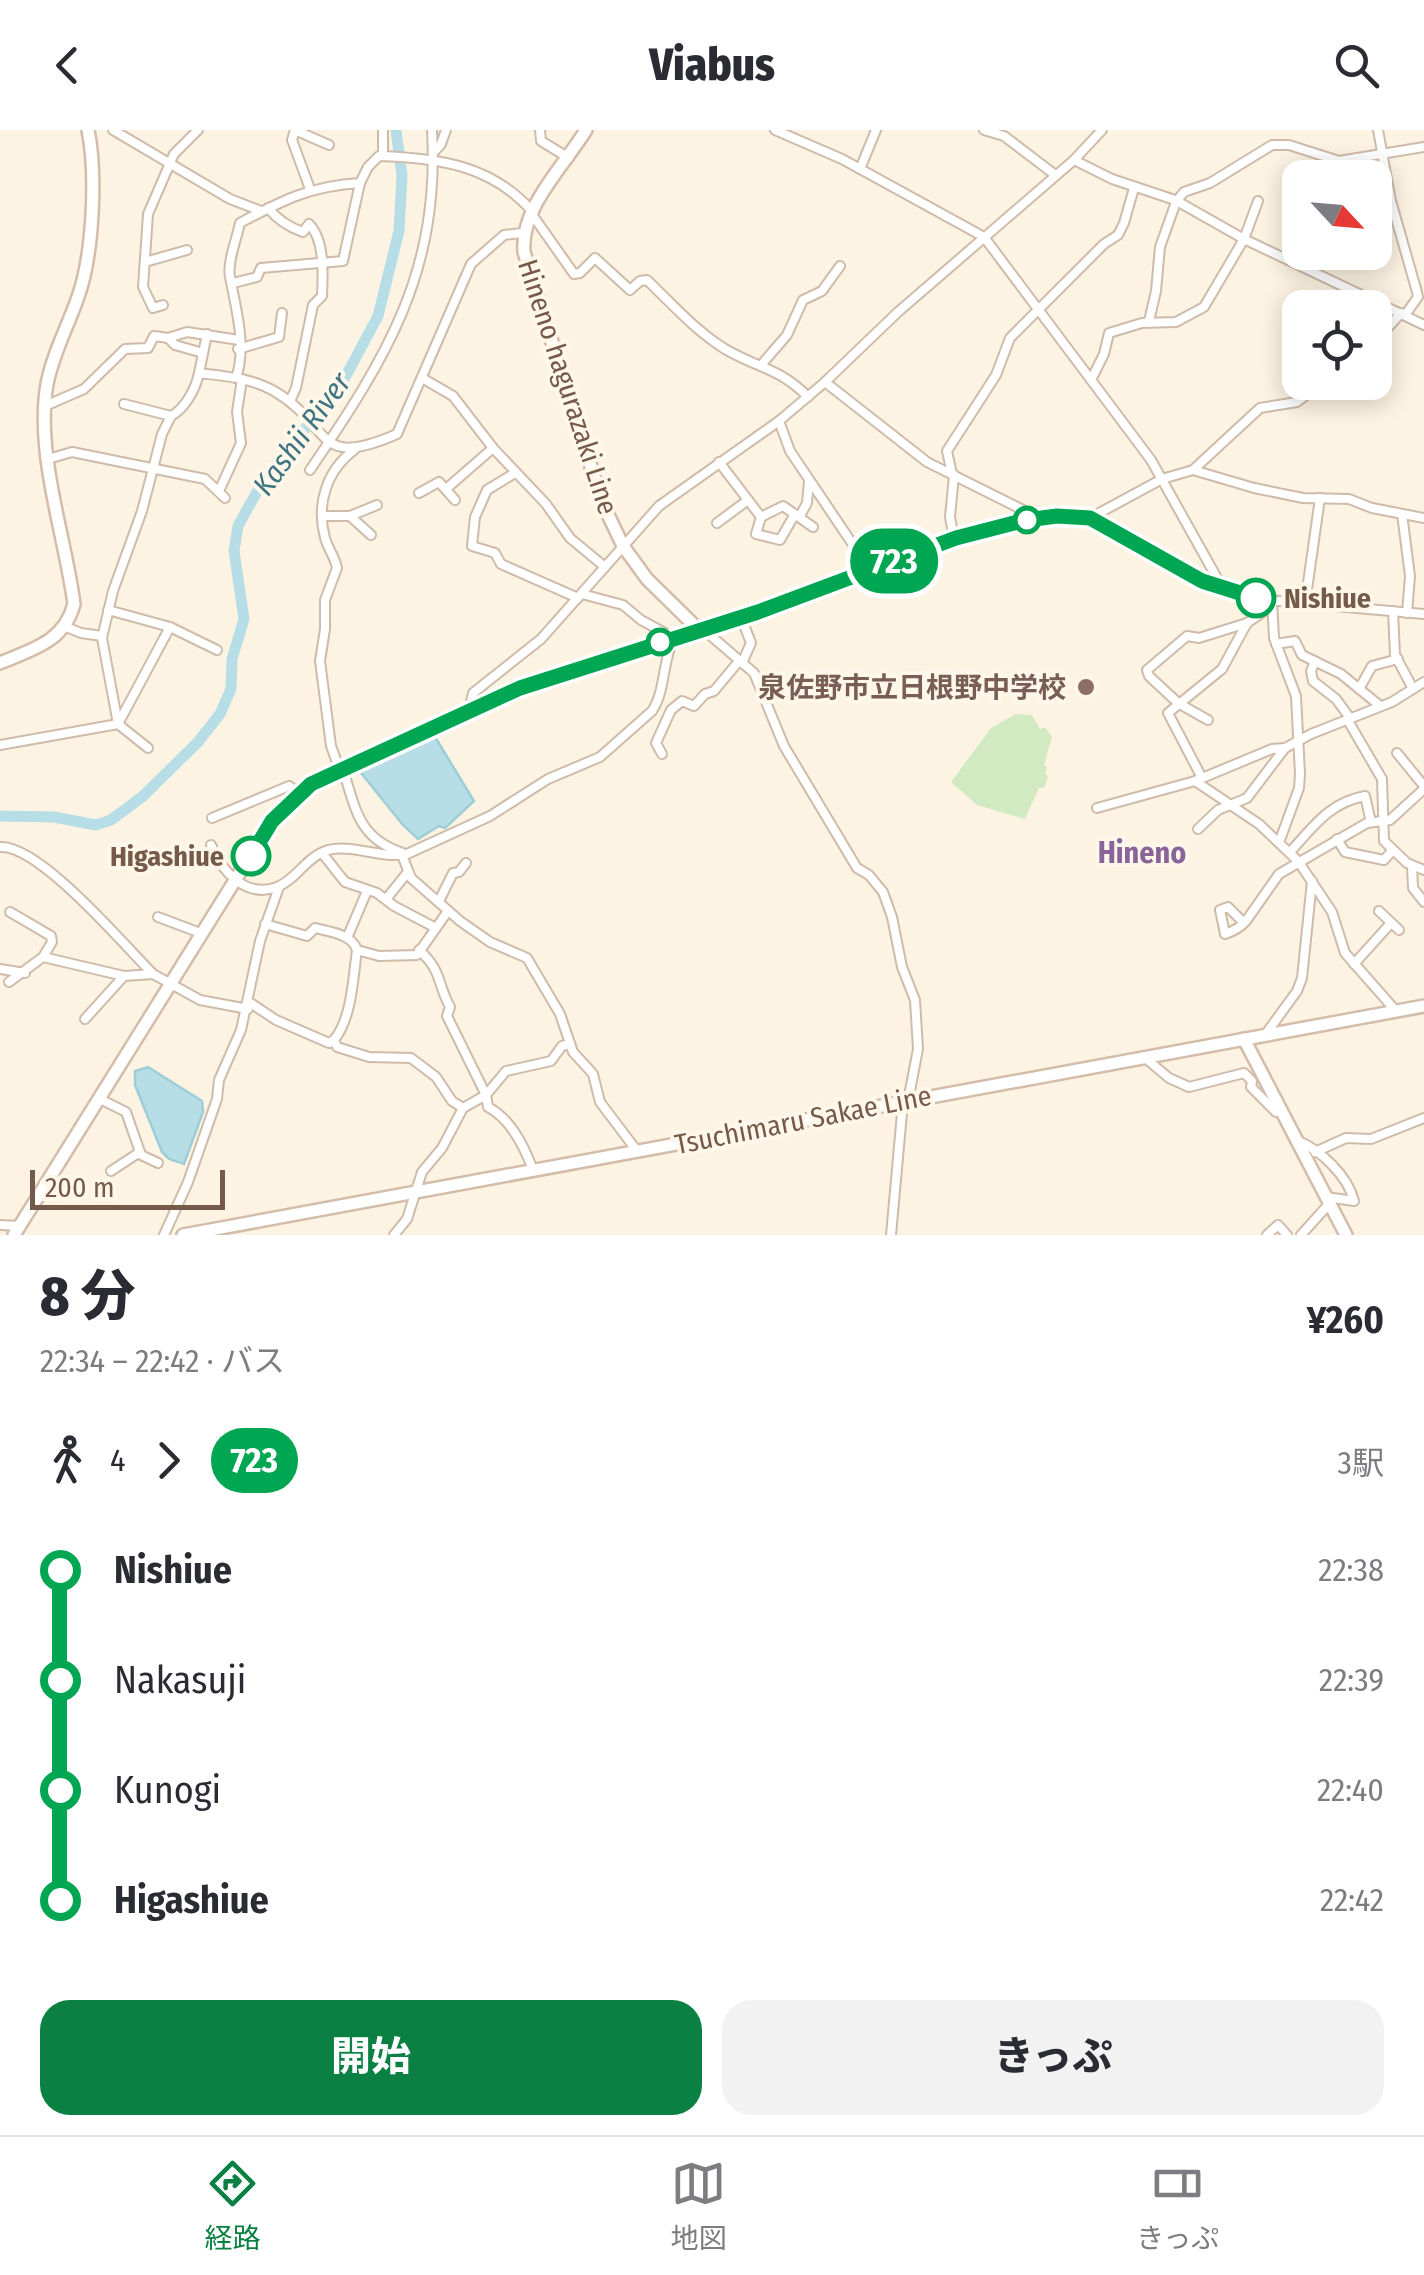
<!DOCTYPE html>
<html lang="ja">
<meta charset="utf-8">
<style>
:root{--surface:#fff;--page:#f2f2f3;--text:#2b2b33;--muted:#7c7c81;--line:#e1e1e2;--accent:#0b8043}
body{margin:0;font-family:"Fira Sans Condensed","Noto Sans JP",sans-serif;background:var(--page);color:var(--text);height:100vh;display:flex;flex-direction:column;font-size:38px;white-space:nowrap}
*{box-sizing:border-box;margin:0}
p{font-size:32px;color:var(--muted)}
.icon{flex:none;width:55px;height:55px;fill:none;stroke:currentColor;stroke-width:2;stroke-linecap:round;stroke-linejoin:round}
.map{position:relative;height:1105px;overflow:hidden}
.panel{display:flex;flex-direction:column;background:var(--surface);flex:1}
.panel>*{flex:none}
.badge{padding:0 20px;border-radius:32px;font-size:35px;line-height:65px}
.needle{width:65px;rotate:116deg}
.controls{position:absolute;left:1282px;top:30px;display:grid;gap:20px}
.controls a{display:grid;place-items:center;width:110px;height:110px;border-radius:20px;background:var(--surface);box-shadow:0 5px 25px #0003;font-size:50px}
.scale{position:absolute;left:30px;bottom:25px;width:195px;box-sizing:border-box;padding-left:10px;border:5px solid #755a49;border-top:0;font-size:28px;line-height:35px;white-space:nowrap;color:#755a49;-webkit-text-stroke:8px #fff7ea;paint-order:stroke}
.map>.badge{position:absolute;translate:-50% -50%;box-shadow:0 0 0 5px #fff}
.legs{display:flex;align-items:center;gap:15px;height:110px;padding:0 40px;font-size:32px}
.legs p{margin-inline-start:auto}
.overview{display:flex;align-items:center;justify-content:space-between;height:170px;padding:0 40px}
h1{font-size:55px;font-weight:800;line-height:75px}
.primary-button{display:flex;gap:20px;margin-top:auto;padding:20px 40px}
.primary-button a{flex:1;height:115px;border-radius:30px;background:var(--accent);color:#fff;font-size:40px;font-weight:800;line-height:115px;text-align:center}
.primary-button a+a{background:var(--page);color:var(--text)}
ul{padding:0 40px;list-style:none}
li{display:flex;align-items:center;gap:35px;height:110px;font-size:38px}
li i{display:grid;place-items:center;width:15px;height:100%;margin:0 12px;background:currentColor}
li i::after{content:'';width:25px;height:25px;margin:-12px;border:8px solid;border-radius:50%;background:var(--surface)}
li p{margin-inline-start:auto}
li:first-child i{background:linear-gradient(#0000 50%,currentColor 0)}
li:last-child i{background:linear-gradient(currentColor 50%,#0000 0)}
header{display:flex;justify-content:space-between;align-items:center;height:130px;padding:0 40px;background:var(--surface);font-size:45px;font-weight:800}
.tabs{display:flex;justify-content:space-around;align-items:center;height:140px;border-top:2px solid var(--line);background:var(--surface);font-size:28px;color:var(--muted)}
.tabs a{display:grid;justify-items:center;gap:5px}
.tabs .on{color:var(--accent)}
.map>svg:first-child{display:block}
.green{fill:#d1eac1}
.water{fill:#b7dee6;stroke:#9dced8;stroke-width:2.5}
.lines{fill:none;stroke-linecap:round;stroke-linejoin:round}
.river{stroke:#b7dee6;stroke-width:11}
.street-casing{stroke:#cebbaa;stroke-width:12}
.secondary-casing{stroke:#d3bda9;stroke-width:16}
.street{stroke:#fff;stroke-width:8}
.secondary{stroke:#fff;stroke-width:11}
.line-1-casing{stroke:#fff;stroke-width:22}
.line-1{stroke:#00a651;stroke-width:15}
.stop-1-dot{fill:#fff;stroke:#00a651;stroke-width:5}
.education-dot{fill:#8d6e63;stroke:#fff7ea;stroke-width:4}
.labels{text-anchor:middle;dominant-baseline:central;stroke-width:8;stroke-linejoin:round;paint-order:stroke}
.street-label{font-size:28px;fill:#755a49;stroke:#fff7ea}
.stop-label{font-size:28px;font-weight:bold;fill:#755a49;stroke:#fff7ea;text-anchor:start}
.education-label{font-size:28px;font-weight:bold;fill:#785e54;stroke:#fff7ea;text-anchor:end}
.water-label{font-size:30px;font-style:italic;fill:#3f7582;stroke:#fff7ea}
.neighbourhood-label{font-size:30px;font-weight:bold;fill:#896499;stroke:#fff7ea}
</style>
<header><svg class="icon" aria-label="back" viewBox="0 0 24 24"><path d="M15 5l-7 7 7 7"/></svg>Viabus<svg class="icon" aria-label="search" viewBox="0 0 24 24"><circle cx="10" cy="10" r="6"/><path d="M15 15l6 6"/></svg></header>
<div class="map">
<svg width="1424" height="1105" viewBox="0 0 1424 1105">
<rect width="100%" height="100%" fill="#fdf3e3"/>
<path class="green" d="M 1016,584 L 1032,585 L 1040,599 L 1045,597 L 1052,607 L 1044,635 L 1047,637 L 1045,644 L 1048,646 L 1044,658 L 1039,658 L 1025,689 L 977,675 L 951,652 L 991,598 Z"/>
<g class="water">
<path d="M 432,602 L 474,671 L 445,698 L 439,696 L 418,709 L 403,695 L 357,638 Z"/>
<path d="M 148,937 L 202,971 L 203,982 L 184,1034 L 169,1029 L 162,1022 L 135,955 L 135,941 Z"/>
</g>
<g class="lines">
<path class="river" d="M 0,686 L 54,687 L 96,695 L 111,690 L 142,667 L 198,612 L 220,584 L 231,559 L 232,529 L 244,489 L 234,421 L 238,396 L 264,349 L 341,255 L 378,186 L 399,101 L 402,46 L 396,0"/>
<defs>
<g id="street">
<path d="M 113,0 L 230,69 L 261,81"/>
<path d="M 295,0 L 292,10 L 310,59"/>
<path d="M 295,0 L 329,15"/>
<path d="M 540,0 L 541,11 L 569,28"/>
<path d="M 775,0 L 842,29 L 984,107 L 1151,330 L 1222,457"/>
<path d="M 984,0 L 1004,6 L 1054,44"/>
<path d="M 1378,0 L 1391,71 L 1417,162 L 1418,167 L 1405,185"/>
<path d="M 433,23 L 441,14 L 446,0"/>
<path d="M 383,26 L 383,0"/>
<path d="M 1074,30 L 1112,49 L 1175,70 L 1244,109 L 1424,195"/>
<path d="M 860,39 L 876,0"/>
<path d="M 268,78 C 277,89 288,97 303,102 L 309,94 C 325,110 323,144 322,166 L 313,175 L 296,258 L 290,271"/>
<path d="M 531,83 L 574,144 L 580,143 L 595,128 L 630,160 L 640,151 L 647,150 C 673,175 695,200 725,219 C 757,238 780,238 808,267"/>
<path d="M 145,132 L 187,120"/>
<path d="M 233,153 L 257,147 L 261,138 L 343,131 L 360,53"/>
<path d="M 163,175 L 153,178 L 143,157 L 148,84 L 174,24 L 198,0"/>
<path d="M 1149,191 L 1156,161 L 1160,117 L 1176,72 L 1184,62 L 1210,53 L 1272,15 L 1289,15 L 1339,31 L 1424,17"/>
<path d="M 168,208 L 175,215 L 203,223"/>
<path d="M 1375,212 L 1401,183"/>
<path d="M 238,219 L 279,207 L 282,183"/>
<path d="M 762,234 L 787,205 L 803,170 L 822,161 L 840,136"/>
<path d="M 199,243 L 207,204"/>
<path d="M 236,248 C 247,217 236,179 230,147 C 227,132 237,108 240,93 C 283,70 310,56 360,53 L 368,37 L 379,26 C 439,28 491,35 532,81"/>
<path d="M 422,248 L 453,266 L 493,318 L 546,374 L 570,408 L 605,437"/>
<path d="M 1091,250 L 1104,224 L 1109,203 L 1142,193 L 1176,192 L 1204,177 L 1244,109 L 1258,71"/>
<path d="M 825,252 L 927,332 L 1037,387"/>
<path d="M 124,274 L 171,286"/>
<path d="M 45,276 L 84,259 L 125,219 L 148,218 L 154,206 L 168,208 L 187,202 L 239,210"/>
<path d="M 779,291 L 790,321 L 870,440"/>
<path d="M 48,329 L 72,322 L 205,349 L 225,368"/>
<path d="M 719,332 L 761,387 L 783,376 L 813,397"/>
<path d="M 310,340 C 386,228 440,143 432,0"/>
<path d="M 1193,340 L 1254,358 L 1303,368 L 1349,369 L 1372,378 L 1424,388"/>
<path d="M 515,343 L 487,360 L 475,387 L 472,416 L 495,423 L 501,434 L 578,468"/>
<path d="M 952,344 L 947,321 L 996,245 L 1010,208 L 1104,114 L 1118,105 L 1124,93 L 1134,58"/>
<path d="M 446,359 L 493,318"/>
<path d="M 219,361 L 241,313 L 237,282 L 242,249"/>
<path d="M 419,363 L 439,352 L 455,370"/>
<path d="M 1402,384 L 1410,446 L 1407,483"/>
<path d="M 323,386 L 350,386 L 371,405"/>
<path d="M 350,386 L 377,375"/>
<path d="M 800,386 L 807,373 L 809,351"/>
<path d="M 761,387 L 756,404 L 780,410 L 795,384"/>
<path d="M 1090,388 L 1162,349 L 1193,340 L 1260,278 L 1297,272 L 1323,252"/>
<path d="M 717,393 L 748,370"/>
<path d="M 954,409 L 950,387 L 954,345"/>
<path d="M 1272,471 L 1274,508 L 1296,566 L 1300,644 L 1299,658 L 1280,710"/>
<path d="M 1305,474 L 1320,368"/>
<path d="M 108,480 L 170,497 L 217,520"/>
<path d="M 1393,481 L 1395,525 L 1412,557"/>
<path d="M 741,487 L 751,513 L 742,533"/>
<path d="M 66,497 L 81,503 L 102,506"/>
<path d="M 703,499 L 754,543 L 784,616 L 857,738 L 869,745 L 883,762 L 892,787 L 902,837 L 915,870 L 918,919 L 908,971"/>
<path d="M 699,500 L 758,481 L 956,408 L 1037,387 L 1057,386 L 1090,388 L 1202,451 L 1257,469 L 1424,484"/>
<path d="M 1276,514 L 1295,511 L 1302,525 L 1341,544 L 1379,575"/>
<path d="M 1315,531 L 1311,541 L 1313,551 L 1336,569 L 1350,588"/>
<path d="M 1359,559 L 1372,536 L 1398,529"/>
<path d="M 469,580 L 473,563 L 541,509 L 659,376 L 779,291 L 825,252 L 898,182 L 1074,30 L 1102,0"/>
<path d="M 1347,589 L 1382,649 L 1384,711 L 1407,733 L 1424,740"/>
<path d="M 1208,590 L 1178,573 L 1149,546 L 1147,540 L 1187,506 L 1199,508 L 1247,493"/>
<path d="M 0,615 L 118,594 L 170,497"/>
<path d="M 148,618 L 118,594 L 102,508 L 113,461 L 142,381 L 162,304 L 171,286 C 185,279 196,258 199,243 C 224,246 252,248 274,261 C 333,295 313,341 397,304 L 471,134 L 504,105 L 522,103"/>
<path d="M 1397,623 L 1424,656"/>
<path d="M 662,624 L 656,613 L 671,580 L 682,571 L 694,576 L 705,564 L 714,561 L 739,531"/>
<path d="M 342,637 C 356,678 357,708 403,723"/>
<path d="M 339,638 L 331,616 L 320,531 L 325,499 L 325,470 L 337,438 C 335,427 328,419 325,408 C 316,375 326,341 354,320"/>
<path d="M 1201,646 L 1168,583 L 1222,539 L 1247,493 L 1270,477"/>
<path d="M 1195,651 L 1272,619 L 1285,618 L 1311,604 L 1392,572 L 1424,552"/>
<path d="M 1097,678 L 1195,651 L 1259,694 L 1298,731 L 1332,782 L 1345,823 L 1396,881"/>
<path d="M 212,688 L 289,656 L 299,663"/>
<path d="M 1198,699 L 1218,680 L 1247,668 L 1285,618"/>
<path d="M 1337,709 L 1345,722 L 1384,730 L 1392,721"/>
<path d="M 211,715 C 221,740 245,769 277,757 C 296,750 307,726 328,720 C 353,714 381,729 407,724 L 490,686 L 548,649 L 600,627 L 652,581 C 666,560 662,531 674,508 L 641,490 L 623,475 L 582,464"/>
<path d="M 0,717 C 39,714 125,816 153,844"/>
<path d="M 1290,722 C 1313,697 1330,672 1365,666 L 1371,692"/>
<path d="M 322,723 L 345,752 L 377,763 L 394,776 L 436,798"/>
<path d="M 402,725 L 411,748 L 460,791 L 490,812 L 527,828 L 560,884 L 573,922 L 593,944 L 600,972 L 637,1021"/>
<path d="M 1412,736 L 1413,758 L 1424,772"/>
<path d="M 387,768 L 407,743"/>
<path d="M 439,771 L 453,743 L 459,742 L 466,733"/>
<path d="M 448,781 L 417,825 L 379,826 L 357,820 C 353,848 352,888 334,910 L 337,917 L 369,927 L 411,928 L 436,947 L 452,971 L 463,978"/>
<path d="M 1379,781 L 1399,800"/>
<path d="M 10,782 L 51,806 L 52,812 L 43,827"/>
<path d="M 158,787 L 203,804"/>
<path d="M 1244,793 L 1228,777 L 1220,780 L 1225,804 C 1234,801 1240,798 1246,791 L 1279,744 L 1367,693 L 1390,690 L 1424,659"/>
<path d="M 265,794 L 307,806 L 315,798 C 330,802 352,804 357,820"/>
<path d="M 347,808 L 367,761"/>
<path d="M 419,820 C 443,842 436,851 450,877 L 447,886 L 486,965 L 488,977 C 511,989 524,1016 533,1040"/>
<path d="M 1354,834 L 1391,793"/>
<path d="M 0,839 L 25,843"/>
<path d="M 9,852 L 43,827 L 124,846"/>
<path d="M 249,872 L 276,890 L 329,913 L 334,910"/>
<path d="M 85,889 L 124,846 L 153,844 L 200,870 L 248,879"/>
<path d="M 1265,905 L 1297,861 L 1302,848 L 1312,751"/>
<path d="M 1144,927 L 1169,948 L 1189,957 L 1244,943 L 1252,951 L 1251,957 L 1276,982 L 1281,981"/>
<path d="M 100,969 L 126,982 L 141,1025 L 158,1033"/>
<path d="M 1296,1010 C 1320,1019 1348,1046 1354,1071 L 1326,1067"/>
<path d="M 1315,1022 L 1346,1008 L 1371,1009 L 1424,988"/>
<path d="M 111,1041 L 140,1022"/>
<path d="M 0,1095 L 20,1096"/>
<path d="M 164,1105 L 188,1052 L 217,969 L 219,950 L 241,900 L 260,811 L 279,757"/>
<path d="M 394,1105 L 407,1089 L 422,1042 L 442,1018 L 463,978 L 486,965 L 506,941 L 551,931 L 562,916 L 570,914"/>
<path d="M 891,1105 L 903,972"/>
<path d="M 1267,1105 L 1278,1095 L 1287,1105"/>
<path d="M 1301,1105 L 1329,1074"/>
</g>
<g id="secondary">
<path d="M 586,0 C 564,36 520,78 524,122 L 602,372 L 623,416 L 647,449 L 699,500"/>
<path d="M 0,533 C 33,519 64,512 74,474 C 65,405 35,323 47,254 C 53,223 68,196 78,167 C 93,125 97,45 88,0"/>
<path d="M 1244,909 L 1346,1105"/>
<path d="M 14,1105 L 272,691 L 311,654 L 342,637 L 520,557 L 699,500"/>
<path d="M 183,1105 L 1424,876"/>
</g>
</defs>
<use href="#street" class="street-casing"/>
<use href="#secondary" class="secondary-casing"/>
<use href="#street" class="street"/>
<use href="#secondary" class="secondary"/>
</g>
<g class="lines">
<defs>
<path id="line-1" d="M 251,726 L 272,691 L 311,654 L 520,558 L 758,482 L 956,408 L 1026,390 L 1057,386 L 1090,388 L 1202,451 L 1256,468"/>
</defs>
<use href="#line-1" class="line-1-casing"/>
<use href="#line-1" class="line-1"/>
</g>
<g class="stop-1-dot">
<circle cx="1027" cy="390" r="12"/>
<circle cx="1256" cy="468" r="18"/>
<circle cx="660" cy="512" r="12"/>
<circle cx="251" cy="726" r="18"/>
</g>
<circle class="education-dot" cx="1086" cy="557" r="10"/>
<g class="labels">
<g class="street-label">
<text transform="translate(568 257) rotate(72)">Hineno hagurazaki Line</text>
<text transform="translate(803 990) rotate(-11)">Tsuchimaru Sakae Line</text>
</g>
<g class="stop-label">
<text x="1284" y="468">Nishiue</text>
<text x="224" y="726" text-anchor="end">Higashiue</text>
</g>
<g class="education-label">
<text x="1066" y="557">泉佐野市立日根野中学校</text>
</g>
<g class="water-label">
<text transform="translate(302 304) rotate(-54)">Kashii River</text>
</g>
<g class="neighbourhood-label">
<text x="1142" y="723">Hineno</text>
</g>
</g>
</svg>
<div class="controls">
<a><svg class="needle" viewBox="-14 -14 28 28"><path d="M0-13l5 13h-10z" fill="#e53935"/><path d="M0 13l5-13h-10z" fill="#7c7c81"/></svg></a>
<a><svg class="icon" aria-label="locate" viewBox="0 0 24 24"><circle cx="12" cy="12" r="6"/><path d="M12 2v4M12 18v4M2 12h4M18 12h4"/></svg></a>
</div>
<div class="scale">200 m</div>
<b class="badge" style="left:894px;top:431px;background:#00a651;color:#fff">723</b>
</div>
<section class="panel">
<div class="overview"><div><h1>8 分</h1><p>22:34 – 22:42 · バス</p></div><b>¥260</b></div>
<div class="legs"><svg class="icon" aria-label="walk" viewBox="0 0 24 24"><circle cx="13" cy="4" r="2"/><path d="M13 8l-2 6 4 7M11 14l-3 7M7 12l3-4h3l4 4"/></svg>4<svg class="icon" aria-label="forward" viewBox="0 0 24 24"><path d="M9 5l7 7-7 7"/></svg><b class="badge" style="background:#00a651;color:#fff">723</b><p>3駅</p></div>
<ul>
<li><i style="color:#00a651"></i><b>Nishiue</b><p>22:38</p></li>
<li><i style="color:#00a651"></i><span>Nakasuji</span><p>22:39</p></li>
<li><i style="color:#00a651"></i><span>Kunogi</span><p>22:40</p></li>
<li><i style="color:#00a651"></i><b>Higashiue</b><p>22:42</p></li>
</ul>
<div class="primary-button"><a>開始</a><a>きっぷ</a></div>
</section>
<nav class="tabs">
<a class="on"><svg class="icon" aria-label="directions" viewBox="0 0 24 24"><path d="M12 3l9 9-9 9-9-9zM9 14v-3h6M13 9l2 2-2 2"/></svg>経路</a>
<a><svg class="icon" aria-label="map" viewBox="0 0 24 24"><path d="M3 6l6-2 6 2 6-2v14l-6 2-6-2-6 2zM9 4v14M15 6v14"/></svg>地図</a>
<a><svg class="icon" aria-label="tickets" viewBox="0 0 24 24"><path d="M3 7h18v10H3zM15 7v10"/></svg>きっぷ</a>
</nav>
